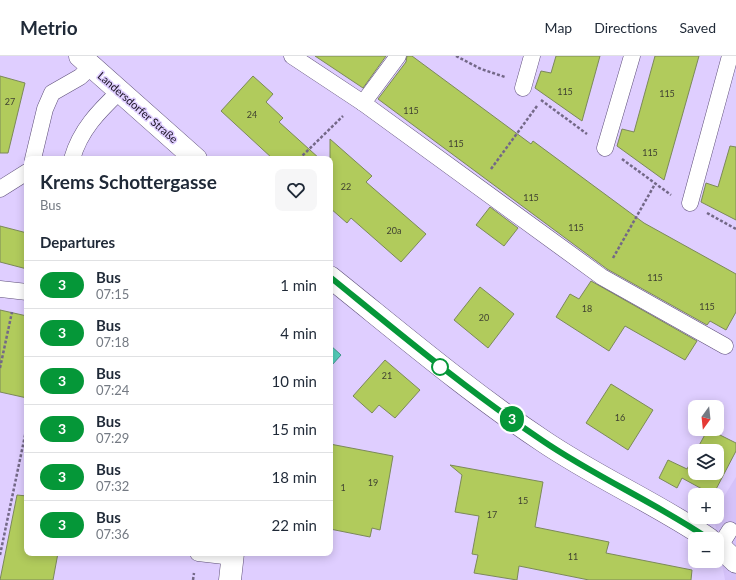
<!DOCTYPE html>
<meta charset="utf-8">
<style>
:root{--surface:#fff;--page:#f6f6f7;--text:#1f2937;--muted:#747a83;--line:#e0e1e3}
body{margin:0;font-family:Lato,sans-serif;background:var(--page);color:var(--text);height:100vh;display:flex;flex-direction:column;font-size:15px;white-space:nowrap}
*{box-sizing:border-box;margin:0}
p{font-size:13px;color:var(--muted)}
.icon{flex:none;width:22px;height:22px;fill:none;stroke:currentColor;stroke-width:2;stroke-linecap:round;stroke-linejoin:round}
.map{position:relative;flex:1;overflow:hidden}
.details{position:absolute;left:24px;top:100px;width:309px;height:400px;display:flex;flex-direction:column;background:var(--surface);border-radius:8px;box-shadow:0 2px 10px #0003}
.details>*{flex:none}
.badge{padding:0 8px;border-radius:13px;font-size:14px;line-height:26px}
.needle{width:26px;rotate:195deg}
.tools{position:absolute;left:688px;top:344px;display:grid;gap:8px}
.tools a{display:grid;place-items:center;width:36px;height:36px;border-radius:8px;background:var(--surface);box-shadow:0 2px 10px #0003;font-size:20px}
.map>.badge{position:absolute;translate:-50% -50%;box-shadow:0 0 0 2px #fff}
h2{padding:0 16px;font-size:15px;line-height:36px}
.round{display:grid;place-items:center;flex:none;width:42px;height:42px;border-radius:8px;background:var(--page)}
.summary{display:flex;align-items:center;justify-content:space-between;height:68px;padding:0 16px}
h1{font-size:19px;font-weight:700;line-height:30px}
ul{padding:0;list-style:none}
li{display:flex;align-items:center;gap:12px;height:48px;padding:0 16px;border-top:1px solid var(--line)}
li div{flex:1}
li b{display:block;font-size:15px}
li em{font-style:normal}
li .badge{min-width:44px;font-weight:700;text-align:center}
header{display:flex;align-items:center;gap:24px;box-sizing:border-box;height:56px;padding:0 20px;background:var(--surface);border-bottom:1px solid var(--line)}
header strong{font-size:19px}
nav{display:flex;gap:22px;margin-inline-start:auto;font-size:14px}
.map>svg:first-child{display:block}
.built{fill:#d5c2f9}
.water{fill:#53ceba;stroke:#42968d}
.building{fill:#b1cb5c;stroke:#7c8959}
.lines{fill:none;stroke-linecap:round;stroke-linejoin:round}
.service-casing{stroke:#5e4f79;stroke-width:17}
.minor-casing{stroke:#5e4f79;stroke-width:23}
.secondary-casing{stroke:#5e4f79;stroke-width:23}
.path{stroke:#736887;stroke-width:2.5;stroke-dasharray:3 2;stroke-linecap:butt}
.service{stroke:#fff;stroke-width:16}
.minor{stroke:#fff;stroke-width:22}
.secondary{stroke:#fff;stroke-width:22}
.line-casing{stroke:#fff;stroke-width:9}
.line{stroke:#059738;stroke-width:6}
.stop-dot{fill:#fff;stroke:#059738;stroke-width:2}
.labels{text-anchor:middle;dominant-baseline:central;stroke-width:3;stroke-linejoin:round;paint-order:stroke}
.number-label{font-size:9px;fill:#3f4031}
.street-label{font-size:11px;fill:#191223;stroke:#dfceff}
</style>
<header>
<strong>Metrio</strong>
<nav><a>Map</a><a>Directions</a><a>Saved</a></nav>
</header>
<div class="map">
<svg width="736" height="524" viewBox="0 0 736 524">
<rect width="100%" height="100%" fill="#dfceff"/>
<path class="built" d="M 736,421 L 736,524 L 725,524 L 714,461 L 717,461 L 717,452 Z"/>
<path class="water" d="M 330,289 L 341,299 L 332,309 L 330,307 Z"/>
<g class="building">
<path d="M 315,0 L 386,0 L 363,32 Z"/>
<path d="M 407,0 L 412,0 L 531,88 L 533,85 L 644,167 L 736,218 L 736,256 L 726,274 L 710,265 L 707,269 L 607,213 L 378,43 L 406,6 Z"/>
<path d="M 556,0 L 600,0 L 582,65 L 535,32 L 541,15 L 551,17 Z"/>
<path d="M 655,0 L 699,0 L 664,124 L 617,90 L 622,73 L 634,76 Z"/>
<path d="M 0,20 L 25,27 L 8,97 L 0,97 Z"/>
<path d="M 253,20 L 273,38 L 266,46 L 283,62 L 279,66 L 320,103 L 273,103 L 221,55 Z"/>
<path d="M 330,83 L 372,120 L 366,126 L 426,178 L 401,206 L 351,162 L 347,167 L 330,152 Z"/>
<path d="M 730,90 L 736,91 L 736,164 L 701,146 L 706,127 L 718,131 Z"/>
<path d="M 490,151 L 518,172 L 504,190 L 476,169 Z"/>
<path d="M 0,170 L 27,177 L 27,213 L 0,206 Z"/>
<path d="M 591,225 L 697,285 L 685,304 L 625,270 L 609,295 L 556,261 L 570,238 L 579,243 Z"/>
<path d="M 480,231 L 514,258 L 488,292 L 454,264 Z"/>
<path d="M 0,254 L 27,260 L 27,342 L 0,336 Z"/>
<path d="M 385,304 L 420,334 L 395,362 L 379,349 L 372,357 L 353,340 Z"/>
<path d="M 611,328 L 653,354 L 628,394 L 586,367 Z"/>
<path d="M 708,373 L 736,387 L 736,395 L 713,439 L 682,422 L 677,432 L 659,422 L 668,404 L 687,413 L 695,398 L 695,417 L 717,417 L 717,395 L 696,395 Z"/>
<path d="M 330,388 L 393,400 L 380,474 L 372,472 L 370,481 L 330,473 Z"/>
<path d="M 450,409 L 543,426 L 535,471 L 609,486 L 606,497 L 692,514 L 691,524 L 589,524 L 519,510 L 517,524 L 474,517 L 478,499 L 472,498 L 479,460 L 455,456 L 462,419 Z"/>
<path d="M 17,439 L 27,440 L 27,497 L 58,497 L 53,524 L 0,524 Z"/>
</g>
<g class="lines">
<defs>
<g id="service">
<path d="M 292,0 L 363,47 L 602,221 L 725,290"/>
<path d="M 523,32 L 532,0"/>
<path d="M 363,47 L 398,0"/>
<path d="M 605,92 L 632,0"/>
<path d="M 33,103 L 45,53 L 52,37 L 80,21 L 92,10"/>
<path d="M 72,103 C 80,74 99,55 120,35"/>
<path d="M 0,133 L 27,116"/>
<path d="M 690,147 L 730,0"/>
<path d="M 0,233 L 27,236"/>
<path d="M 720,490 L 730,474"/>
<path d="M 198,497 L 233,501"/>
</g>
<path id="minor" d="M 230,524 L 233,497"/>
<g id="secondary">
<path d="M 80,0 L 196,103"/>
<path d="M 330,221 C 400,277 468,335 543,385 C 596,421 656,447 709,483"/>
<path d="M 717,488 L 736,506"/>
</g>
</defs>
<use href="#service" class="service-casing"/>
<use href="#minor" class="minor-casing"/>
<use href="#secondary" class="secondary-casing"/>
<g class="path">
<path d="M 456,0 L 481,13 L 505,21"/>
<path d="M 541,44 L 587,78"/>
<path d="M 299,103 L 343,60"/>
<path d="M 622,103 L 671,139"/>
<path d="M 491,113 L 537,50"/>
<path d="M 707,157 L 736,173"/>
<path d="M 613,202 L 655,128"/>
<path d="M 0,312 L 12,256"/>
<path d="M 0,499 L 27,370"/>
<path d="M 193,524 L 194,517"/>
</g>
<use href="#service" class="service"/>
<use href="#minor" class="minor"/>
<use href="#secondary" class="secondary"/>
</g>
<g class="lines">
<defs>
<path id="line" d="M 330,221 C 399,277 468,335 543,385 C 596,421 656,447 709,483"/>
</defs>
<use href="#line" class="line-casing"/>
<use href="#line" class="line"/>
</g>
<circle class="stop-dot" cx="440" cy="311" r="8"/>
<g class="labels">
<g class="number-label">
<text x="565" y="35">115</text>
<text x="667" y="37">115</text>
<text x="10" y="45">27</text>
<text x="411" y="54">115</text>
<text x="252" y="58">24</text>
<text x="456" y="87">115</text>
<text x="650" y="96">115</text>
<text x="346" y="130">22</text>
<text x="531" y="141">115</text>
<text x="576" y="171">115</text>
<text x="394" y="174">20a</text>
<text x="655" y="221">115</text>
<text x="707" y="250">115</text>
<text x="587" y="252">18</text>
<text x="484" y="261">20</text>
<text x="387" y="319">21</text>
<text x="620" y="361">16</text>
<text x="373" y="426">19</text>
<text x="343" y="431">1</text>
<text x="523" y="444">15</text>
<text x="492" y="458">17</text>
<text x="573" y="500">11</text>
</g>
<g class="street-label">
<text transform="translate(138 51) rotate(41)">Landersdorfer Straße</text>
</g>
</g>
</svg>
<div class="tools">
<a><svg class="needle" viewBox="-14 -14 28 28"><path d="M0-13l5 13h-10z" fill="#e53935"/><path d="M0 13l5-13h-10z" fill="#747a83"/></svg></a>
<a><svg class="icon" aria-label="layers" viewBox="0 0 24 24"><path d="M12 4l9 5-9 5-9-5zM3 14l9 5 9-5"/></svg></a>
<a>+</a>
<a>−</a>
</div>
<b class="badge" style="left:512px;top:363px;background:#059738;color:#fff">3</b>
<section class="details">
<div class="summary"><div><h1>Krems Schottergasse</h1><p>Bus</p></div><a class="round"><svg class="icon" aria-label="heart" viewBox="0 0 24 24"><path d="M12 20l-8-8c-3-5 5-10 8-4 3-6 11-1 8 4z"/></svg></a></div>
<h2>Departures</h2>
<ul>
<li><span class="badge" style="background:#059738;color:#fff">3</span><div><b>Bus</b><p>07:15</p></div><em>1 min</em></li>
<li><span class="badge" style="background:#059738;color:#fff">3</span><div><b>Bus</b><p>07:18</p></div><em>4 min</em></li>
<li><span class="badge" style="background:#059738;color:#fff">3</span><div><b>Bus</b><p>07:24</p></div><em>10 min</em></li>
<li><span class="badge" style="background:#059738;color:#fff">3</span><div><b>Bus</b><p>07:29</p></div><em>15 min</em></li>
<li><span class="badge" style="background:#059738;color:#fff">3</span><div><b>Bus</b><p>07:32</p></div><em>18 min</em></li>
<li><span class="badge" style="background:#059738;color:#fff">3</span><div><b>Bus</b><p>07:36</p></div><em>22 min</em></li>
</ul>
</section>
</div>
